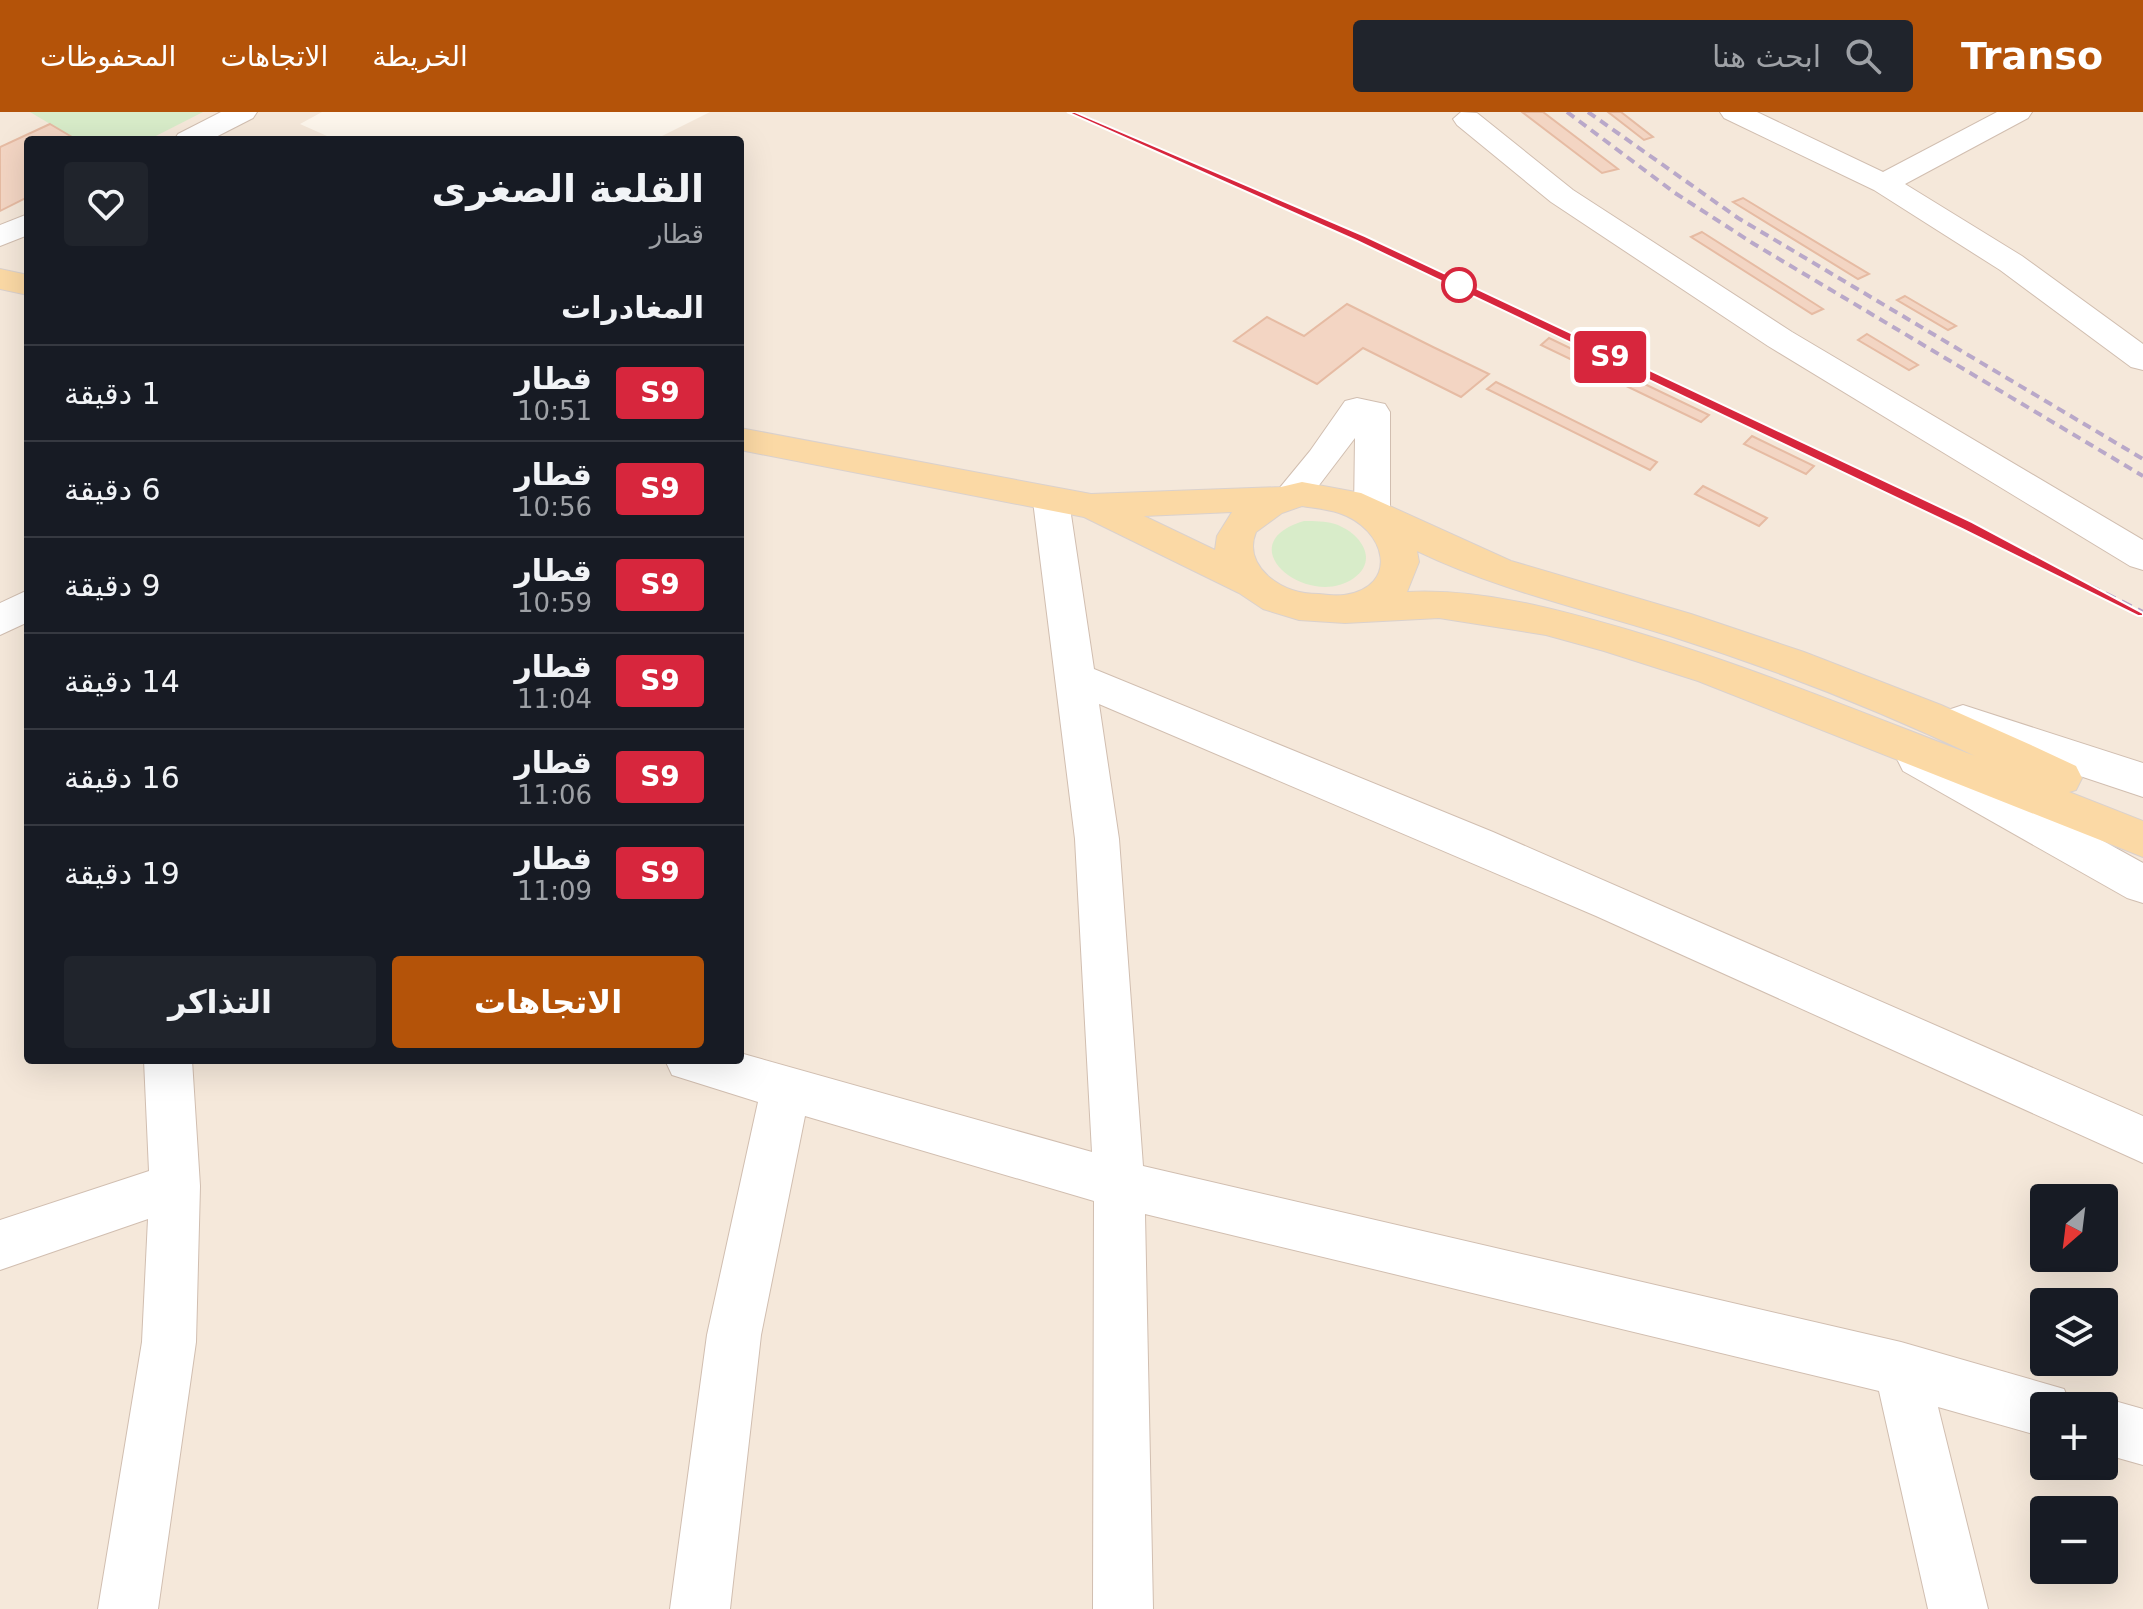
<!DOCTYPE html>
<html lang="ar">
<meta charset="utf-8">
<style>
:root{--surface:#171b24;--page:#20242c;--text:#f1f3f6;--muted:#9ea1a6;--line:#363941;--accent:#b45309}
body{margin:0;font-family:"DejaVu Sans",Cairo,sans-serif;background:var(--page);color:var(--text);direction:rtl;height:100vh;display:flex;flex-direction:column;font-size:30px;white-space:nowrap}
*{box-sizing:border-box;margin:0}
p{font-size:26px;color:var(--muted)}
.icon{flex:none;width:44px;height:44px;fill:none;stroke:currentColor;stroke-width:2;stroke-linecap:round;stroke-linejoin:round}
.map{position:relative;flex:1;overflow:hidden;direction:ltr}
.drawer{position:absolute;left:24px;top:24px;width:720px;height:928px;display:flex;flex-direction:column;background:var(--surface);border-radius:8px;box-shadow:0 8px 32px #0002;direction:rtl}
.drawer>*{flex:none}
.badge{padding:0 16px;border-radius:6px;font-size:28px;line-height:52px}
.needle{width:52px;rotate:208deg}
.fabs{position:absolute;left:2030px;top:1072px;display:grid;gap:16px}
.fabs a{display:grid;place-items:center;width:88px;height:88px;border-radius:8px;background:var(--surface);box-shadow:0 8px 32px #0002;font-size:40px}
.map>.badge{position:absolute;translate:-50% -50%;box-shadow:0 0 0 4px #fff}
h2{padding:0 40px;font-size:30px;line-height:72px}
.round{display:grid;place-items:center;flex:none;width:84px;height:84px;border-radius:8px;background:var(--page)}
.head{display:flex;align-items:center;justify-content:space-between;height:136px;padding:0 40px}
h1{font-size:38px;font-weight:600;line-height:60px}
.button{display:flex;gap:16px;margin-top:auto;padding:16px 40px}
.button a{flex:1;height:92px;border-radius:8px;background:var(--accent);color:#fff;font-size:32px;font-weight:600;line-height:92px;text-align:center}
.button a+a{background:var(--page);color:var(--text)}
ul{padding:0;list-style:none}
li{display:flex;align-items:center;gap:24px;height:96px;padding:0 40px;border-top:2px solid var(--line)}
li div{flex:1}
li b{display:block;font-size:30px}
li em{font-style:normal}
li .badge{min-width:88px;font-weight:700;text-align:center}
header{display:flex;align-items:center;gap:48px;box-sizing:border-box;height:112px;padding:0 40px;background:var(--accent);color:#fff}
header strong{font-size:38px}
nav{display:flex;gap:44px;margin-inline-start:auto;font-size:28px}
.search{width:560px;height:72px;background:var(--page);display:flex;align-items:center;gap:20px;box-sizing:border-box;padding:0 28px;border-radius:8px;color:var(--muted);font-size:30px}
.map>svg:first-child{display:block}
.residential{fill:#f5e8da;fill-rule:evenodd}
.green{fill:#d8ecc9}
.building{fill:#f3d5c3;stroke:#e6bba3;stroke-width:2}
.lines{fill:none;stroke-linecap:round;stroke-linejoin:round}
.minor-casing{stroke:#d1beb0;stroke-width:2}
.major-casing{stroke:#dad1cd;stroke-width:2}
.minor{fill:#fff;fill-rule:evenodd}
.major{fill:#fbd9a5;fill-rule:evenodd}
.rail-far1{stroke:#b9a8c9;stroke-width:4;stroke-dasharray:9 6;stroke-linecap:butt}
.rail{stroke:#b9a8c9;stroke-width:6;stroke-dasharray:11 7;stroke-linecap:butt}
.line{fill:#d7263d;stroke:#fff;stroke-width:2}
.stop-dot{fill:#fff;stroke:#d7263d;stroke-width:4}
</style>
<header>
<strong>Transo</strong>
<div class="search"><svg class="icon" aria-label="search" viewBox="0 0 24 24"><circle cx="10" cy="10" r="6"/><path d="M15 15l6 6"/></svg>ابحث هنا</div>
<nav><a>الخريطة</a><a>الاتجاهات</a><a>المحفوظات</a></nav>
</header>
<div class="map">
<svg width="2143" height="1497" viewBox="0 0 2143 1497">
<rect width="100%" height="100%" fill="#fdf6ec"/>
<path class="residential" d="M 0,0 L 322,0 L 300,12 L 336,28 L 28,28 L 28,948 L 740,948 L 740,28 L 654,28 L 710,0 L 2143,0 L 2143,1497 L 0,1497 ZM 2044,1086 L 2104,1086 L 2104,1146 L 2044,1146 ZM 2044,1190 L 2104,1190 L 2104,1250 L 2044,1250 ZM 2044,1294 L 2104,1294 L 2104,1354 L 2044,1354 ZM 2044,1398 L 2104,1398 L 2104,1458 L 2044,1458 Z"/>
<g class="green">
<path d="M 30,0 L 203,0 L 148,28 L 77,28 Z"/>
<path d="M 1304,409 C 1315,409 1325,409 1335,412 C 1359,420 1380,447 1354,466 C 1308,499 1226,432 1304,409 Z"/>
</g>
<g class="building">
<path d="M 1522,0 L 1543,0 L 1618,57 L 1602,61 Z"/>
<path d="M 1608,0 L 1621,0 L 1653,25 L 1644,28 Z"/>
<path d="M 50,12 L 77,28 L 28,28 L 28,85 L 0,99 L 0,35 Z"/>
<path d="M 1743,86 L 1869,162 L 1858,167 L 1733,90 Z"/>
<path d="M 1702,120 L 1823,197 L 1812,202 L 1691,125 Z"/>
<path d="M 1905,184 L 1956,214 L 1948,218 L 1897,188 Z"/>
<path d="M 1347,192 L 1433,235 L 1489,262 L 1461,285 L 1363,236 L 1317,272 L 1234,229 L 1267,205 L 1304,224 Z"/>
<path d="M 1867,222 L 1918,253 L 1909,258 L 1858,228 Z"/>
<path d="M 1549,226 L 1709,303 L 1701,310 L 1541,233 Z"/>
<path d="M 1496,270 L 1657,350 L 1650,358 L 1487,277 Z"/>
<path d="M 1752,324 L 1814,354 L 1806,362 L 1744,332 Z"/>
<path d="M 1703,374 L 1767,406 L 1759,414 L 1695,382 Z"/>
</g>
<g class="lines">
<defs>
<g id="minor">
<path d="M 221,0 L 257,0 L 253,6 L 210,28 L 174,28 L 178,22 Z"/>
<path d="M 1461,0 L 1477,1 L 1573,78 L 1792,220 L 2143,428 L 2143,458 L 2130,454 L 1768,234 L 1551,90 L 1457,13 L 1453,7 Z"/>
<path d="M 1720,0 L 1757,0 L 1883,60 L 1997,0 L 2032,0 L 2028,6 L 1905,72 L 2022,144 L 2143,232 L 2143,258 L 2131,255 L 2000,158 L 1874,78 L 1724,6 Z"/>
<path d="M 28,102 L 28,123 L 0,134 L 0,113 Z"/>
<path d="M 1357,286 L 1385,292 L 1390,300 L 1390,400 L 1385,409 L 1372,412 L 1359,409 L 1354,400 L 1355,326 L 1304,393 L 1291,396 L 1278,393 L 1273,384 L 1310,339 L 1345,289 Z"/>
<path d="M 1051,377 L 1064,380 L 1069,389 L 1094,557 L 1493,720 L 2143,1004 L 2143,1051 L 1596,804 L 1099,592 L 1119,727 L 1143,1054 L 1901,1230 L 2064,1277 L 2071,1294 L 2044,1294 L 2044,1325 L 1938,1295 L 1988,1497 L 1928,1497 L 1879,1279 L 1145,1102 L 1153,1497 L 1093,1497 L 1094,1089 L 805,1004 L 761,1223 L 730,1497 L 670,1497 L 707,1223 L 758,990 L 672,963 L 665,948 L 740,948 L 740,941 L 1092,1040 L 1075,727 L 1033,389 L 1038,380 Z"/>
<path d="M 28,478 L 28,510 L 0,523 L 0,491 Z"/>
<path d="M 1963,593 L 2143,651 L 2143,685 L 1948,620 L 1942,609 L 1948,598 Z"/>
<path d="M 1918,631 L 1933,635 L 2143,751 L 2143,791 L 2127,786 L 1903,659 L 1897,647 L 1903,635 Z"/>
<path d="M 144,948 L 192,948 L 200,1074 L 196,1230 L 158,1497 L 98,1497 L 142,1230 L 148,1107 L 0,1158 L 0,1108 L 149,1059 Z"/>
<path d="M 2104,1286 L 2143,1297 L 2143,1353 L 2104,1342 L 2104,1294 L 2085,1294 Z"/>
</g>
<g id="major">
<path d="M 0,157 L 28,163 L 28,183 L 0,177 Z"/>
<path d="M 740,316 L 1091,382 L 1281,375 L 1302,370 L 1361,381 L 1511,449 L 1691,502 L 1804,540 L 1941,593 L 2031,633 L 2076,654 L 2082,666 L 2076,678 L 2069,680 L 2143,709 L 2143,745 L 1698,569 L 1604,539 L 1546,523 L 1439,506 L 1345,511 L 1299,508 L 1263,497 L 1239,481 L 1084,405 L 740,338 ZM 1302,394 C 1314,396 1327,397 1339,401 C 1387,417 1400,475 1344,483 C 1336,484 1327,483 1319,482 C 1300,482 1283,477 1268,464 C 1255,452 1249,437 1256,420 L 1282,401 ZM 1232,400 L 1217,424 L 1215,438 L 1144,404 ZM 1417,439 C 1498,478 1584,497 1670,524 C 1774,557 1876,597 1975,644 C 1861,600 1749,554 1632,519 C 1560,498 1482,476 1407,480 L 1419,450 Z"/>
</g>
</defs>
<use href="#minor" class="minor-casing"/>
<use href="#major" class="major-casing"/>
<use href="#minor" class="minor"/>
<use href="#major" class="major"/>
<g class="rail-far1">
<path d="M 1072,0 L 1361,127 L 1899,381"/>
<path d="M 1567,0 L 1675,81 L 1754,132 L 2143,364"/>
<path d="M 1588,0 L 1738,106 L 2143,347"/>
</g>
<path class="rail" d="M 1895,379 L 2143,501"/>
</g>
<path class="line" d="M 1067,0 L 1075,0 L 1365,124 L 1972,410 L 2143,501 L 2143,504 L 2138,504 L 1962,417 L 1357,129 Z"/>
<circle class="stop-dot" cx="1459" cy="173" r="16"/>
</svg>
<div class="fabs">
<a><svg class="needle" viewBox="-14 -14 28 28"><path d="M0-13l5 13h-10z" fill="#e53935"/><path d="M0 13l5-13h-10z" fill="#9ea1a6"/></svg></a>
<a><svg class="icon" aria-label="layers" viewBox="0 0 24 24"><path d="M12 4l9 5-9 5-9-5zM3 14l9 5 9-5"/></svg></a>
<a>+</a>
<a>−</a>
</div>
<b class="badge" style="left:1610px;top:245px;background:#d7263d;color:#fff">S9</b>
<section class="drawer">
<div class="head"><div><h1>القلعة الصغرى</h1><p>قطار</p></div><a class="round"><svg class="icon" aria-label="heart" viewBox="0 0 24 24"><path d="M12 20l-8-8c-3-5 5-10 8-4 3-6 11-1 8 4z"/></svg></a></div>
<h2>المغادرات</h2>
<ul>
<li><span class="badge" style="background:#d7263d;color:#fff">S9</span><div><b>قطار</b><p>10:51</p></div><em>1 دقيقة</em></li>
<li><span class="badge" style="background:#d7263d;color:#fff">S9</span><div><b>قطار</b><p>10:56</p></div><em>6 دقيقة</em></li>
<li><span class="badge" style="background:#d7263d;color:#fff">S9</span><div><b>قطار</b><p>10:59</p></div><em>9 دقيقة</em></li>
<li><span class="badge" style="background:#d7263d;color:#fff">S9</span><div><b>قطار</b><p>11:04</p></div><em>14 دقيقة</em></li>
<li><span class="badge" style="background:#d7263d;color:#fff">S9</span><div><b>قطار</b><p>11:06</p></div><em>16 دقيقة</em></li>
<li><span class="badge" style="background:#d7263d;color:#fff">S9</span><div><b>قطار</b><p>11:09</p></div><em>19 دقيقة</em></li>
</ul>
<div class="button"><a>الاتجاهات</a><a>التذاكر</a></div>
</section>
</div>
